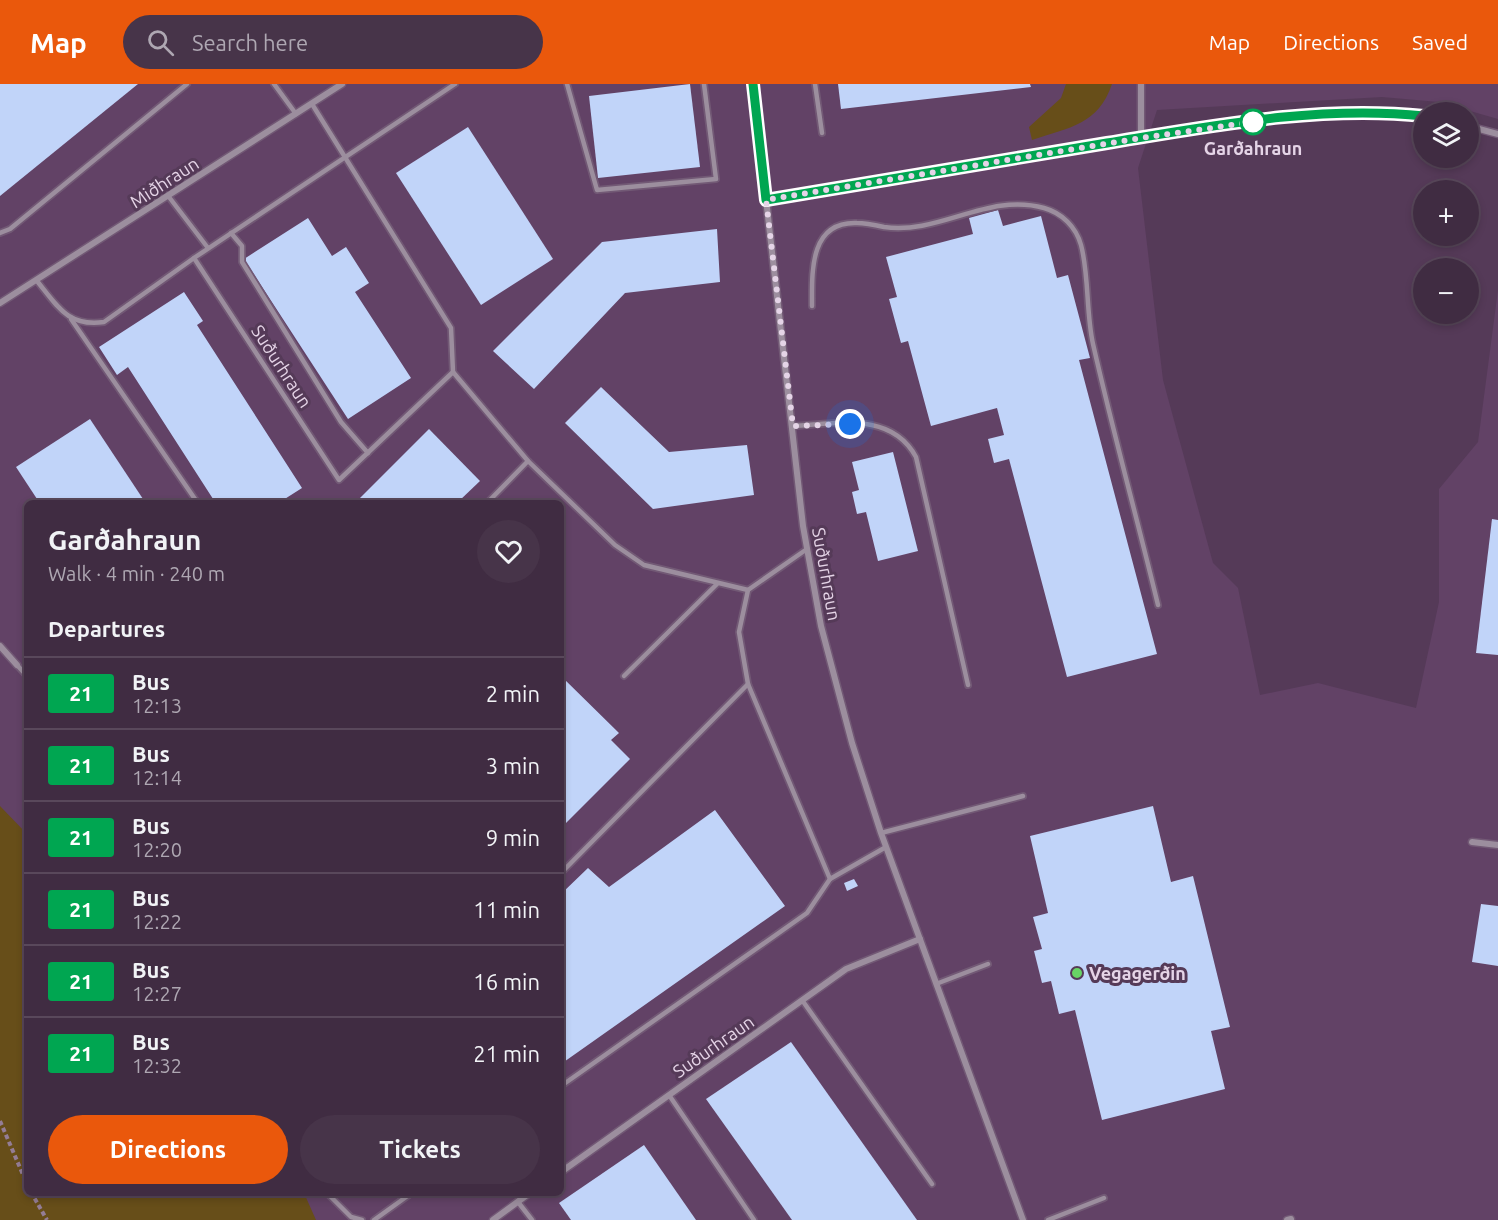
<!DOCTYPE html>
<meta charset="utf-8">
<style>
:root{--surface:#402c42;--page:#473449;--text:#f1f3f6;--muted:#aea7b2;--line:#59485b;--accent:#ea580c}
body{margin:0;font-family:Ubuntu,sans-serif;background:var(--page);color:var(--text);height:100vh;display:flex;flex-direction:column;font-size:22px;white-space:nowrap}
*{box-sizing:border-box;margin:0}
p{font-size:20px;color:var(--muted)}
.icon{flex:none;width:33px;height:33px;fill:none;stroke:currentColor;stroke-width:2;stroke-linecap:round;stroke-linejoin:round}
.map{position:relative;flex:1;overflow:hidden}
.panel{position:absolute;left:24px;top:416px;width:540px;height:696px;display:flex;flex-direction:column;background:var(--surface);border-radius:9px;box-shadow:0 3px 9px #0003,0 0 0 2px var(--line)}
.panel>*{flex:none}
.badge{padding:0 12px;border-radius:4px;font-size:21px;line-height:39px}
.tools{position:absolute;left:1413px;top:18px;display:grid;gap:12px}
.tools a{display:grid;place-items:center;width:66px;height:66px;border-radius:50%;background:var(--surface);box-shadow:0 3px 9px #0003,0 0 0 2px var(--line);font-size:30px}
.you{position:absolute;width:30px;height:30px;margin:-15px;border:4px solid #fff;border-radius:50%;background:#1a73e8;box-shadow:0 0 0 9px #1a73e833}
.map>.badge{position:absolute;translate:-50% -50%;box-shadow:0 0 0 3px #fff}
h2{padding:0 24px;font-size:22px;line-height:54px}
.round{display:grid;place-items:center;flex:none;width:63px;height:63px;border-radius:32px;background:var(--page)}
.head{display:flex;align-items:center;justify-content:space-between;height:102px;padding:0 24px}
h1{font-size:28px;font-weight:700;line-height:45px}
.cta{display:flex;gap:12px;margin-top:auto;padding:12px 24px}
.cta a{flex:1;height:69px;border-radius:36px;background:var(--accent);color:#fff;font-size:24px;font-weight:700;line-height:69px;text-align:center}
.cta a+a{background:var(--page);color:var(--text)}
ul{padding:0;list-style:none}
li{display:flex;align-items:center;gap:18px;height:72px;padding:0 24px;border-top:2px solid var(--line)}
li div{flex:1}
li b{display:block;font-size:22px}
li em{font-style:normal}
li .badge{min-width:66px;font-weight:700;text-align:center}
header{display:flex;align-items:center;gap:36px;box-sizing:border-box;height:84px;padding:0 30px;background:var(--accent);color:#fff}
header strong{font-size:28px}
nav{display:flex;gap:33px;margin-inline-start:auto;font-size:21px}
.search{width:420px;height:54px;background:var(--page);display:flex;align-items:center;gap:15px;box-sizing:border-box;padding:0 21px;border-radius:33px;color:var(--muted);font-size:22px}
.map>svg:first-child{display:block}
.built{fill:#624266}
.green{fill:#674e19}
.building{fill:#c1d4f9}
.lines{fill:none;stroke-linecap:round;stroke-linejoin:round}
.service-casing{stroke:#725975;stroke-width:8}
.minor-casing{stroke:#725975;stroke-width:9}
.path{stroke:#947d96;stroke-width:4;stroke-dasharray:4.5 3;stroke-linecap:butt}
.service{stroke:#9c8e9e;stroke-width:4.5}
.minor{stroke:#9c8e9e;stroke-width:6}
.line-casing{stroke:#fff;stroke-width:14}
.line{stroke:#00a651;stroke-width:9}
.walk{stroke:#e5d4e7;stroke-width:6;stroke-dasharray:0 10.8}
.stop-dot{fill:#fff;stroke:#00a651;stroke-width:3}
.poi-dot{fill:#68d465;stroke:#553a58;stroke-width:2}
.labels{text-anchor:middle;dominant-baseline:central;stroke-width:6;stroke-linejoin:round;paint-order:stroke}
.stop-label{font-size:18px;font-weight:bold;fill:#e5d4e7;stroke:#553a58}
.street-label{font-size:18px;fill:#e5d4e7;stroke:#553a58}
.poi-label{font-size:18px;font-weight:bold;fill:#e5d4e7;stroke:#553a58;text-anchor:start}
</style>
<header>
<strong>Map</strong>
<div class="search"><svg class="icon" aria-label="search" viewBox="0 0 24 24"><circle cx="10" cy="10" r="6"/><path d="M15 15l6 6"/></svg>Search here</div>
<nav><a>Map</a><a>Directions</a><a>Saved</a></nav>
</header>
<div class="map">
<svg width="1498" height="1136" viewBox="0 0 1498 1136">
<rect width="100%" height="100%" fill="#553a58"/>
<path class="built" d="M 0,0 L 1498,0 L 1498,35 L 1439,18 L 1382,13 L 1157,26 L 1138,84 L 1163,296 L 1213,479 L 1238,504 L 1260,611 L 1318,599 L 1416,624 L 1439,518 L 1439,405 L 1478,358 L 1498,206 L 1498,1136 L 296,1136 L 281,1109 L 561,1108 L 561,418 L 27,418 L 27,778 L 0,739 Z"/>
<g class="green">
<path d="M 1066,0 L 1112,0 C 1098,41 1070,43 1032,56 L 1029,43 L 1061,14 Z"/>
<path d="M 0,722 L 27,750 L 27,1108 L 304,1109 L 316,1136 L 0,1136 Z"/>
</g>
<g class="building">
<path d="M 0,0 L 138,0 L 0,112 Z"/>
<path d="M 690,0 L 700,83 L 598,94 L 589,12 Z"/>
<path d="M 838,0 L 1030,0 L 1031,3 L 841,25 Z"/>
<path d="M 468,43 L 553,175 L 481,221 L 396,89 Z"/>
<path d="M 998,126 L 1003,142 L 1041,132 L 1057,194 L 1068,191 L 1090,274 L 1079,276 L 1157,570 L 1067,593 L 1009,375 L 994,379 L 988,355 L 1004,351 L 997,324 L 931,342 L 908,257 L 901,259 L 889,215 L 897,213 L 886,173 L 973,150 L 969,134 Z"/>
<path d="M 308,134 L 332,172 L 346,163 L 369,199 L 355,208 L 411,294 L 348,335 L 244,175 Z"/>
<path d="M 717,145 L 720,198 L 625,209 L 534,305 L 493,267 L 602,158 Z"/>
<path d="M 184,208 L 203,237 L 197,241 L 302,404 L 280,418 L 215,418 L 128,283 L 117,291 L 99,263 Z"/>
<path d="M 601,303 L 669,368 L 747,361 L 754,411 L 653,425 L 565,339 Z"/>
<path d="M 90,335 L 145,418 L 39,418 L 16,383 Z"/>
<path d="M 429,345 L 480,397 L 458,418 L 356,418 Z"/>
<path d="M 893,368 L 918,467 L 878,477 L 866,428 L 857,430 L 852,408 L 859,406 L 852,378 Z"/>
<path d="M 1492,435 L 1498,436 L 1498,571 L 1476,569 Z"/>
<path d="M 561,592 L 619,649 L 611,656 L 630,675 L 561,744 Z"/>
<path d="M 1153,722 L 1171,798 L 1193,792 L 1230,943 L 1211,947 L 1225,1005 L 1102,1036 L 1075,926 L 1059,930 L 1051,897 L 1042,899 L 1034,867 L 1042,865 L 1033,833 L 1048,829 L 1030,752 Z"/>
<path d="M 715,726 L 785,822 L 561,980 L 561,810 L 588,784 L 609,803 Z"/>
<path d="M 854,795 L 858,802 L 847,807 L 844,799 Z"/>
<path d="M 1481,820 L 1498,822 L 1498,882 L 1472,878 Z"/>
<path d="M 791,958 L 917,1136 L 792,1136 L 706,1015 Z"/>
<path d="M 644,1061 L 696,1136 L 571,1136 L 559,1119 Z"/>
</g>
<g class="lines">
<defs>
<g id="service">
<path d="M 274,0 L 296,30"/>
<path d="M 567,0 L 597,106 L 716,95 L 704,0"/>
<path d="M 815,0 L 822,49"/>
<path d="M 312,20 L 451,244 L 453,288 L 528,377 L 615,461 L 644,481 L 748,506"/>
<path d="M 169,113 L 208,164"/>
<path d="M 0,149 L 10,145 L 187,0"/>
<path d="M 231,149 L 242,162 L 242,178 L 341,338 L 368,369"/>
<path d="M 194,174 L 455,0"/>
<path d="M 37,197 C 58,223 68,243 104,238 L 194,174 L 339,396 L 453,288"/>
<path d="M 812,222 C 812,189 809,137 857,139 C 866,139 875,141 884,143 C 940,151 988,108 1044,124 C 1062,129 1076,143 1081,161 C 1089,190 1086,229 1093,260 C 1113,348 1137,434 1158,521"/>
<path d="M 71,235 L 197,418"/>
<path d="M 793,342 C 837,340 891,327 916,373 L 968,601"/>
<path d="M 488,418 L 528,377"/>
<path d="M 807,465 L 748,506 L 739,548 L 748,600 L 830,795 L 886,763"/>
<path d="M 17,581 L 27,592"/>
<path d="M 624,592 L 717,500"/>
<path d="M 881,749 L 1023,712"/>
<path d="M 561,789 L 748,600"/>
<path d="M 936,900 L 988,880"/>
<path d="M 802,916 L 932,1100"/>
<path d="M 561,1002 L 807,829 L 830,795"/>
<path d="M 669,1011 L 754,1136"/>
<path d="M 326,1108 L 351,1133 L 362,1136"/>
<path d="M 518,1118 L 532,1136"/>
<path d="M 374,1136 L 413,1108"/>
<path d="M 1048,1136 L 1104,1114"/>
</g>
<g id="minor">
<path d="M 753,0 L 803,442 L 821,542 L 852,659 L 881,749 L 1023,1136"/>
<path d="M 1468,42 L 1498,50"/>
<path d="M 1141,54 L 1141,0"/>
<path d="M 766,116 C 902,93 1038,68 1175,49 C 1258,37 1339,23 1424,32"/>
<path d="M 0,219 L 342,0"/>
<path d="M 0,562 L 17,581"/>
<path d="M 1472,758 L 1498,761"/>
<path d="M 561,1088 L 846,885 L 920,855"/>
<path d="M 493,1136 L 531,1108"/>
<path d="M 1287,1136 L 1291,1135"/>
</g>
</defs>
<use href="#service" class="service-casing"/>
<use href="#minor" class="minor-casing"/>
<g class="path">
<path d="M 0,1037 L 27,1100"/>
<path d="M 31,1108 L 47,1136"/>
</g>
<use href="#service" class="service"/>
<use href="#minor" class="minor"/>
</g>
<g class="lines">
<defs>
<path id="line" d="M 753,0 L 766,116 C 880,97 994,78 1107,59 C 1211,42 1318,21 1424,32"/>
</defs>
<use href="#line" class="line-casing"/>
<use href="#line" class="line"/>
<path class="walk" d="M 850,340 L 793,342 L 766,116 L 1141,54 L 1253,38"/>
</g>
<circle class="stop-dot" cx="1253" cy="38" r="12"/>
<circle class="poi-dot" cx="1077" cy="889" r="6"/>
<g class="labels">
<g class="stop-label">
<text x="1253" y="64">Garðahraun</text>
</g>
<g class="street-label">
<text transform="translate(164 98) rotate(-33)">Miðhraun</text>
<text transform="translate(282 282) rotate(57)">Suðurhraun</text>
<text transform="translate(827 490) rotate(80)">Suðurhraun</text>
<text transform="translate(713 962) rotate(-35)">Suðurhraun</text>
</g>
<g class="poi-label">
<text x="1089" y="889">Vegagerðin</text>
</g>
</g>
</svg>
<div class="tools">
<a><svg class="icon" aria-label="layers" viewBox="0 0 24 24"><path d="M12 4l9 5-9 5-9-5zM3 14l9 5 9-5"/></svg></a>
<a>+</a>
<a>−</a>
</div>
<div class="you" style="left:850px;top:340px"></div>
<section class="panel">
<div class="head"><div><h1>Garðahraun</h1><p>Walk · 4 min · 240 m</p></div><a class="round"><svg class="icon" aria-label="heart" viewBox="0 0 24 24"><path d="M12 20l-8-8c-3-5 5-10 8-4 3-6 11-1 8 4z"/></svg></a></div>
<h2>Departures</h2>
<ul>
<li><span class="badge" style="background:#00a651;color:#fff">21</span><div><b>Bus</b><p>12:13</p></div><em>2 min</em></li>
<li><span class="badge" style="background:#00a651;color:#fff">21</span><div><b>Bus</b><p>12:14</p></div><em>3 min</em></li>
<li><span class="badge" style="background:#00a651;color:#fff">21</span><div><b>Bus</b><p>12:20</p></div><em>9 min</em></li>
<li><span class="badge" style="background:#00a651;color:#fff">21</span><div><b>Bus</b><p>12:22</p></div><em>11 min</em></li>
<li><span class="badge" style="background:#00a651;color:#fff">21</span><div><b>Bus</b><p>12:27</p></div><em>16 min</em></li>
<li><span class="badge" style="background:#00a651;color:#fff">21</span><div><b>Bus</b><p>12:32</p></div><em>21 min</em></li>
</ul>
<div class="cta"><a>Directions</a><a>Tickets</a></div>
</section>
</div>
